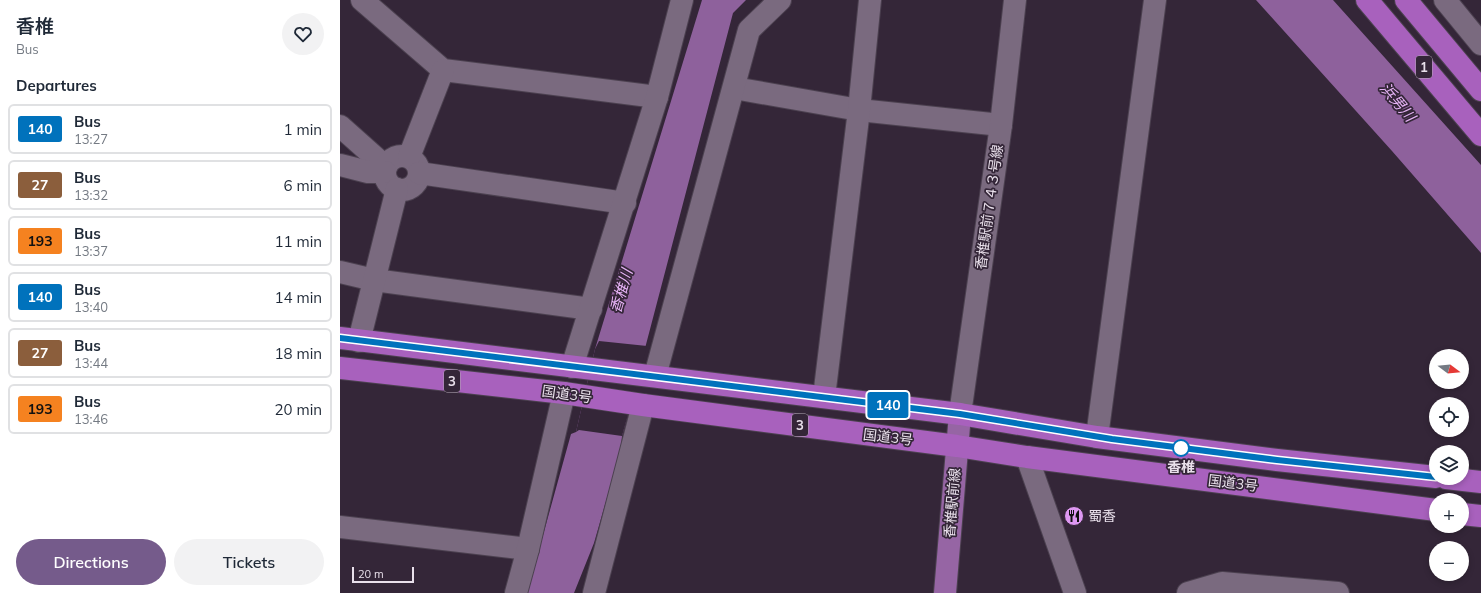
<!DOCTYPE html>
<meta charset="utf-8">
<style>
:root{--surface:#fff;--page:#f2f2f3;--text:#1f2937;--muted:#747a83;--line:#e0e1e3;--accent:#755b8b}
body{margin:0;font-family:Mulish,"Noto Sans JP",sans-serif;background:var(--page);color:var(--text);height:100vh;display:flex;flex-direction:column;font-size:15px;white-space:nowrap}
*{box-sizing:border-box;margin:0}
p{font-size:13px;color:var(--muted)}
.icon{flex:none;width:22px;height:22px;fill:none;stroke:currentColor;stroke-width:2;stroke-linecap:round;stroke-linejoin:round}
.map{position:relative;flex:1;overflow:hidden}
.panel{display:flex;flex-direction:column;background:var(--surface);width:340px}
.panel>*{flex:none}
.badge{padding:0 8px;border-radius:3px;font-size:14px;line-height:26px}
.needle{width:26px;rotate:106deg}
.fabs{position:absolute;left:1089px;top:349px;display:grid;gap:8px}
.fabs a{display:grid;place-items:center;width:40px;height:40px;border-radius:50%;background:var(--surface);box-shadow:0 2px 6px #0003;font-size:20px}
.scale{position:absolute;left:12px;bottom:10px;width:62px;box-sizing:border-box;padding-left:4px;border:2px solid #e9e0eb;border-top:0;font-size:11px;line-height:14px;white-space:nowrap;color:#e9e0eb;-webkit-text-stroke:3px #342638;paint-order:stroke}
.map>.badge{position:absolute;translate:-50% -50%;box-shadow:0 0 0 2px #fff}
h2{padding:0 16px;font-size:15px;line-height:36px}
.round{display:grid;place-items:center;flex:none;width:42px;height:42px;border-radius:21px;background:var(--page)}
.headline{display:flex;align-items:center;justify-content:space-between;height:68px;padding:0 16px}
h1{font-size:19px;font-weight:600;line-height:30px}
.action{display:flex;gap:8px;margin-top:auto;padding:8px 16px}
.action a{flex:1;height:46px;border-radius:24px;background:var(--accent);color:#fff;font-size:16px;font-weight:600;line-height:46px;text-align:center}
.action a+a{background:var(--page);color:var(--text)}
ul{padding:0;list-style:none}
li{display:flex;align-items:center;gap:12px;height:50px;margin:0 8px 6px;padding:0 8px;border:2px solid var(--line);border-radius:6px}
li div{flex:1}
li b{display:block;font-size:15px}
li em{font-style:normal}
li .badge{min-width:44px;font-weight:700;text-align:center}
main{display:flex;flex:1;min-height:0}
.map>svg:first-child{display:block}
.water{fill:#8e619c}
.pier{fill:#342638}
.lines{fill:none;stroke-linecap:round;stroke-linejoin:round}
.minor-casing{stroke:#4c4150;stroke-width:24}
.major-casing{stroke:#4c4150;stroke-width:24}
.highway-casing{stroke:#4c4150;stroke-width:24}
.minor{stroke:#7a6a7f;stroke-width:22}
.major{stroke:#9665a4;stroke-width:22}
.highway{stroke:#a861bd;stroke-width:22}
.line-casing{stroke:#fff;stroke-width:9}
.line{stroke:#0072bc;stroke-width:6}
.stop-dot{fill:#fff;stroke:#0072bc;stroke-width:2}
.labels{text-anchor:middle;dominant-baseline:central;stroke-width:3.5;stroke-linejoin:round;paint-order:stroke}
.shield{fill:#342638;stroke:#b3a8b5;stroke-width:1}
.shield-label{font-size:13px;font-weight:bold;fill:#e9e0eb}
.street-label{font-size:14px;fill:#e9e0eb;stroke:#342638}
.stop-label{font-size:14px;font-weight:bold;fill:#e9e0eb;stroke:#342638}
.poi-label{font-size:14px;fill:#e9e0eb;stroke:#342638;text-anchor:start}
.water-label{font-size:15px;font-style:italic;fill:#e6b3f6;stroke:#342638}
</style>
<main>
<section class="panel">
<div class="headline"><div><h1>香椎</h1><p>Bus</p></div><a class="round"><svg class="icon" aria-label="heart" viewBox="0 0 24 24"><path d="M12 20l-8-8c-3-5 5-10 8-4 3-6 11-1 8 4z"/></svg></a></div>
<h2>Departures</h2>
<ul>
<li><span class="badge" style="background:#0072bc;color:#fff">140</span><div><b>Bus</b><p>13:27</p></div><em>1 min</em></li>
<li><span class="badge" style="background:#8b5e3c;color:#fff">27</span><div><b>Bus</b><p>13:32</p></div><em>6 min</em></li>
<li><span class="badge" style="background:#f58220;color:#111">193</span><div><b>Bus</b><p>13:37</p></div><em>11 min</em></li>
<li><span class="badge" style="background:#0072bc;color:#fff">140</span><div><b>Bus</b><p>13:40</p></div><em>14 min</em></li>
<li><span class="badge" style="background:#8b5e3c;color:#fff">27</span><div><b>Bus</b><p>13:44</p></div><em>18 min</em></li>
<li><span class="badge" style="background:#f58220;color:#111">193</span><div><b>Bus</b><p>13:46</p></div><em>20 min</em></li>
</ul>
<div class="action"><a>Directions</a><a>Tickets</a></div>
</section>
<div class="map">
<svg width="1141" height="593" viewBox="0 0 1141 593">
<rect width="100%" height="100%" fill="#342638"/>
<g class="water">
<path d="M 362,0 L 406,0 L 393,13 L 282,436 L 281,449 L 254,543 L 234,593 L 187,593 L 231,434 L 236,432 L 255,349 Z"/>
<path d="M 916,0 L 993,0 L 1141,165 L 1141,253 L 1052,151 Z"/>
</g>
<path class="pier" d="M 259,341 L 307,346 L 282,436 L 239,430 L 236,432 L 255,349 Z"/>
<g class="lines">
<defs>
<g id="minor">
<path d="M 22,0 L 103,70 L 317,97"/>
<path d="M 1105,0 L 1141,44"/>
<path d="M 394,88 L 519,110 L 661,125"/>
<path d="M 0,126 L 46,167"/>
<circle cx="62" cy="173" r="17"/>
<path d="M 69,157 L 103,70"/>
<path d="M 0,165 L 28,172 L 45,172"/>
<path d="M 79,173 L 285,203"/>
<path d="M 0,272 L 34,280 L 251,309"/>
<path d="M 19,341 L 57,189"/>
<path d="M 232,367 L 317,97 L 342,0"/>
<path d="M 315,376 L 409,30 L 440,0"/>
<path d="M 484,397 L 519,110 L 530,0"/>
<path d="M 620,414 L 661,125 L 675,0"/>
<path d="M 757,437 L 815,0"/>
<path d="M 687,457 L 735,593"/>
<path d="M 0,527 L 188,549"/>
<path d="M 176,593 L 188,549 L 224,393"/>
<path d="M 254,593 L 303,405"/>
<path d="M 848,593 L 882,583 L 998,593"/>
</g>
<path id="major" d="M 605,593 L 620,414"/>
<g id="highway">
<path d="M 1027,0 L 1141,135"/>
<path d="M 1066,0 L 1141,90"/>
<path d="M 0,338 L 620,414 L 757,437 L 937,460 L 1096,477"/>
<path d="M 0,368 L 224,393 L 303,405 L 617,446 L 687,457 L 1096,510"/>
<path d="M 1106,478 L 1141,482"/>
<path d="M 1122,514 L 1141,516"/>
</g>
</defs>
<use href="#minor" class="minor-casing"/>
<use href="#major" class="major-casing"/>
<use href="#highway" class="highway-casing"/>
<use href="#minor" class="minor"/>
<use href="#major" class="major"/>
<use href="#highway" class="highway"/>
</g>
<g class="lines">
<defs>
<path id="line" d="M 0,338 L 620,414 L 772,439 L 937,460 L 1096,477"/>
</defs>
<use href="#line" class="line-casing"/>
<use href="#line" class="line"/>
</g>
<defs>
<symbol id="restaurant-disc" viewBox="-11 -11 22 22"><circle r="9.5" fill="#de98f2" stroke="#342638"/><path d="M-5-6h1v4h1v-4h1v4h1v-4h1v5L-1.5 .5V6h-2V.5L-5-1ZM5-6V6H3V1.5H1.5Q1.5-4 5-6Z" fill="#111"/></symbol>
</defs>
<g fill-rule="evenodd">
<use href="#restaurant-disc" x="723" y="505" width="22" height="22"/>
</g>
<circle class="stop-dot" cx="841" cy="448" r="8"/>
<g class="labels">
<g class="shield">
<rect x="1076" y="56" width="16" height="22" rx="3"/>
<rect x="104" y="370" width="16" height="22" rx="3"/>
<rect x="452" y="414" width="16" height="22" rx="3"/>
</g>
<g class="shield-label">
<text x="1084" y="67">1</text>
<text x="112" y="381">3</text>
<text x="460" y="425">3</text>
</g>
<g class="street-label">
<text transform="translate(649 207) rotate(-82)">香椎駅前７４３号線</text>
<text transform="translate(227 394) rotate(8)">国道3号</text>
<text transform="translate(548 437) rotate(7)">国道3号</text>
<text transform="translate(893 483) rotate(7)">国道3号</text>
<text transform="translate(612 503) rotate(-85)">香椎駅前線</text>
</g>
<g class="stop-label">
<text x="841" y="467">香椎</text>
</g>
<g class="poi-label">
<text x="748" y="516">蜀香</text>
</g>
<g class="water-label">
<text transform="translate(1058 102) rotate(50)">浜男川</text>
<text transform="translate(281 291) rotate(-74)">香椎川</text>
</g>
</g>
</svg>
<div class="fabs">
<a><svg class="needle" viewBox="-14 -14 28 28"><path d="M0-13l5 13h-10z" fill="#e53935"/><path d="M0 13l5-13h-10z" fill="#747a83"/></svg></a>
<a><svg class="icon" aria-label="locate" viewBox="0 0 24 24"><circle cx="12" cy="12" r="6"/><path d="M12 2v4M12 18v4M2 12h4M18 12h4"/></svg></a>
<a><svg class="icon" aria-label="layers" viewBox="0 0 24 24"><path d="M12 4l9 5-9 5-9-5zM3 14l9 5 9-5"/></svg></a>
<a>+</a>
<a>−</a>
</div>
<div class="scale">20 m</div>
<b class="badge" style="left:548px;top:405px;background:#0072bc;color:#fff">140</b>
</div>
</main>
